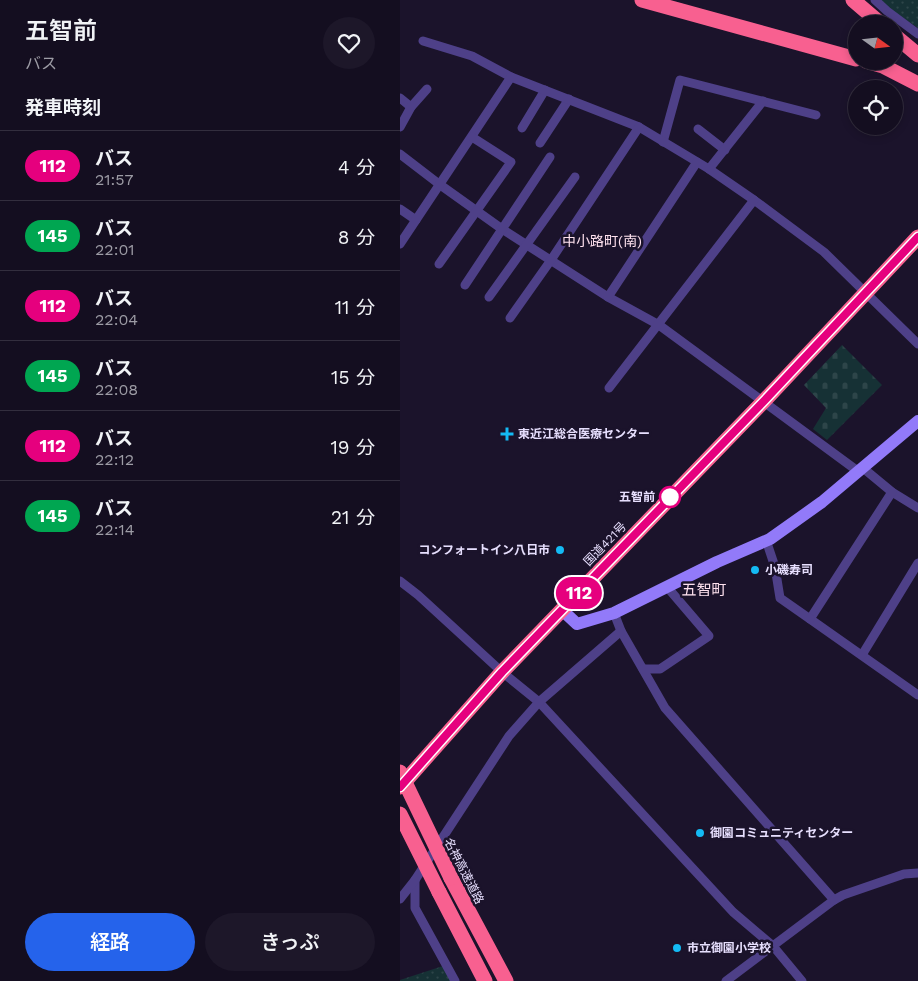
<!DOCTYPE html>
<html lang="ja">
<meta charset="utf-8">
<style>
:root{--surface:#140e20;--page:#1d1729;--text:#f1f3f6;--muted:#9d9ca5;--line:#332e3e;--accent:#2563eb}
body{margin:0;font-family:"Work Sans","Noto Sans JP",sans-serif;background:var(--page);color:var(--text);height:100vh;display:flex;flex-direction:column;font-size:19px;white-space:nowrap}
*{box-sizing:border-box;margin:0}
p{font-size:16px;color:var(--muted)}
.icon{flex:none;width:28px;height:28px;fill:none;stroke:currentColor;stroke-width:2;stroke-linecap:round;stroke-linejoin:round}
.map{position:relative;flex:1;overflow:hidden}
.details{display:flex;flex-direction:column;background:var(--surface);width:400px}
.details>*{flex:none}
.badge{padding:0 10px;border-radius:16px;font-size:18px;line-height:32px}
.needle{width:32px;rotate:105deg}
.controls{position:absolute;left:448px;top:15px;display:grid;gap:10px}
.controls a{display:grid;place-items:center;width:55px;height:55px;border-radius:50%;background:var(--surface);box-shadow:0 2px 8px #0003,0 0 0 1px var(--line);font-size:25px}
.map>.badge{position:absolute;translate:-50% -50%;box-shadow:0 0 0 2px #fff}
h2{padding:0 25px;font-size:19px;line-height:45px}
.round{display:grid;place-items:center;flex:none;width:52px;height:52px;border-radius:26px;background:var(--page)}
.summary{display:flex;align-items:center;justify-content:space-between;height:85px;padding:0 25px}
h1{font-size:24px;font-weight:600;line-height:38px}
.action{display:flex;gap:10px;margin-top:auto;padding:10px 25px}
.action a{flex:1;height:58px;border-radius:30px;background:var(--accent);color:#fff;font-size:20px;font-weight:600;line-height:58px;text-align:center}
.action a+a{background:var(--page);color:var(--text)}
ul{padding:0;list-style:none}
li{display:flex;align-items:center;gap:15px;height:70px;padding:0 25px;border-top:1px solid var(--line)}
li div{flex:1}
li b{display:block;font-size:19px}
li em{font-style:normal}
li .badge{min-width:55px;font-weight:700;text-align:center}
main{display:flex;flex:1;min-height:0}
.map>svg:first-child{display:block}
.grass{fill:url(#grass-dots)}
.cemetery{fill:url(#cemetery-stones)}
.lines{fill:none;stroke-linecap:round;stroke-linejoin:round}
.street{stroke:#4e4088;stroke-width:9}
.secondary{stroke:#927af9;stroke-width:12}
.highway{stroke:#f86090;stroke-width:15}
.highway-bridge{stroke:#f86090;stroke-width:15}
.line-casing{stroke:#fff;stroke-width:11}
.line{stroke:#e6007e;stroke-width:8}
.poi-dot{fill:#14baf4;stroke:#1b132b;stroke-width:2}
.stop-dot{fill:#fff;stroke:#e6007e;stroke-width:2.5}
.labels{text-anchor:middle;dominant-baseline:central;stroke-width:5;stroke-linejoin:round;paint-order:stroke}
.poi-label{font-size:12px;font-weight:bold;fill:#e7dffe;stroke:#1b132b;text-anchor:start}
.stop-label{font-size:12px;font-weight:bold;fill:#e7dffe;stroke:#1b132b;text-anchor:end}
.street-label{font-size:12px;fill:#e7dffe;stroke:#1b132b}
.neighbourhood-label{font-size:14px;fill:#fee1ee;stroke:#1b132b}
.quarter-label{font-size:15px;fill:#fee1ee;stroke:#1b132b}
</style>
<main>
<section class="details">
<div class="summary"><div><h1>五智前</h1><p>バス</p></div><a class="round"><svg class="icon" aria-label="heart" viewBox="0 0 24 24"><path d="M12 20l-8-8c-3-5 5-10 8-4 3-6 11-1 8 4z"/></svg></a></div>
<h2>発車時刻</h2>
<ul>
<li><span class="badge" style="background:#e6007e;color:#fff">112</span><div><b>バス</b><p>21:57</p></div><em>4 分</em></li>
<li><span class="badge" style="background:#00a651;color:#fff">145</span><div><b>バス</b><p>22:01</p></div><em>8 分</em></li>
<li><span class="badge" style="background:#e6007e;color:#fff">112</span><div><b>バス</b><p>22:04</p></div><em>11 分</em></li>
<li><span class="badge" style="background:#00a651;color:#fff">145</span><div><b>バス</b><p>22:08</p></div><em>15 分</em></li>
<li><span class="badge" style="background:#e6007e;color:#fff">112</span><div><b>バス</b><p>22:12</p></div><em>19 分</em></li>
<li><span class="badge" style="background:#00a651;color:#fff">145</span><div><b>バス</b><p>22:14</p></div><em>21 分</em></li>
</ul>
<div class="action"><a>経路</a><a>きっぷ</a></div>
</section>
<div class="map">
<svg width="518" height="981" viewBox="0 0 518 981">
<defs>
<pattern id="grass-dots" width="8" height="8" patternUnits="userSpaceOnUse" patternTransform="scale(1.25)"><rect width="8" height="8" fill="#163135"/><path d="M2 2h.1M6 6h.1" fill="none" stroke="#2d4549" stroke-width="1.8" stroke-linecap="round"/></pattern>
<pattern id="cemetery-stones" width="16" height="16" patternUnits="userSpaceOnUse" patternTransform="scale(1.25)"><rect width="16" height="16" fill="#163135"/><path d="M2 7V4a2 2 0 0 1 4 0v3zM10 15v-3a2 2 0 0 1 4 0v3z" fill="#2d4549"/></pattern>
</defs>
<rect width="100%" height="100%" fill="#1b132b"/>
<g class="grass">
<path d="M 478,0 L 518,0 L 518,28 L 478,1 Z"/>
<path d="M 46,965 L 55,981 L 0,981 L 0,980 Z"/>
</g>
<path class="cemetery" d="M 442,345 L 482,385 L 427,440 L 413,429 L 426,408 L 404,385 Z"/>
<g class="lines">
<g class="street">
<path d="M 475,0 L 487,11 L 518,34"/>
<path d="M 23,41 L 72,56 L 111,77"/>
<path d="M 0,98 L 11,107"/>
<path d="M 0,127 L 11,107 L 27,89"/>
<path d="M 122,128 L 145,90"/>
<path d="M 298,129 L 325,150"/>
<path d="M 263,142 L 280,80 L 416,115"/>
<path d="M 140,143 L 169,99"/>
<path d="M 0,154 L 39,184 L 102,229 L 208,297 L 259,325 L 459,472"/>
<path d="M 309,169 L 363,101"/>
<path d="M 0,209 L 16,220"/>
<path d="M 0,244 L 111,77 L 239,127 L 309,169 L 354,200 L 424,252 L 518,344"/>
<path d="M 39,264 L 111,162 L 72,137"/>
<path d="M 65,285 L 150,157"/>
<path d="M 89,297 L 175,177"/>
<path d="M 208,297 L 297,162"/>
<path d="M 110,318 L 151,260 L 239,127"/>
<path d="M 209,388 L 354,200"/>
<path d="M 463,468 L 492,492 L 518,508"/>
<path d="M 492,492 L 410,619 L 518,695"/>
<path d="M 366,540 L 375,567 L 380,598 L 410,619"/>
<path d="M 0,581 L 18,595 L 102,672 L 139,702 L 333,912 L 373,946 L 402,981"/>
<path d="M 214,613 L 221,631 L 265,708 L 434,900 L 326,981"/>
<path d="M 462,655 L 518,563"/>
<path d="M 243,669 L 260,669 L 309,636 L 268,588"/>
<path d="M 15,880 L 15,908 L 55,981"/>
<path d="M 0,899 L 15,880 L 109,736 L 139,702 L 221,631"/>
<path d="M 434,900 L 443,895 L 504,874 L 518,873"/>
</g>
<path class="secondary" d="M 162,610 L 177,624 L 214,613 L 317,562 L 370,539 L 422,502 L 518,421"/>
<g class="highway">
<path d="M 242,0 L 456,59"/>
<path d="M 453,0 L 481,24"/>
<path d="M 494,35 L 518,55"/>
<path d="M 466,61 L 483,66 L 518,84"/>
<path d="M 0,787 L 102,672 L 364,401 L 518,237"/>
<path d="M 51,878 L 106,981"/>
<path d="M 39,892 L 85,981"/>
</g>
<g class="highway-bridge">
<path d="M 0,772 L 51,878"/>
<path d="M 0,814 L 39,892"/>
</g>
</g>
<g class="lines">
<defs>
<path id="line" d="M 0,787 L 102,672 L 364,401 L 518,237"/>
</defs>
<use href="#line" class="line-casing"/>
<use href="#line" class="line"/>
</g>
<g class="poi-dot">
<path d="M104.5 426.5h5v5h5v5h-5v5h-5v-5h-5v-5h5z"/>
<circle cx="160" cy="550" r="5"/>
<circle cx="355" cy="570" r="5"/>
<circle cx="300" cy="833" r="5"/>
<circle cx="277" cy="948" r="5"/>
</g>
<circle class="stop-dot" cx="270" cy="497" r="10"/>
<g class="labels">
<g class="poi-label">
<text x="118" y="434">東近江総合医療センター</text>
<text x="150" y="550" text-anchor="end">コンフォートイン八日市</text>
<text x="365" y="570">小磯寿司</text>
<text x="310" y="833">御園コミュニティセンター</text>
<text x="287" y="948">市立御園小学校</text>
</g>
<g class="stop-label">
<text x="255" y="497">五智前</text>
</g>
<g class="street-label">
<text transform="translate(205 544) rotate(-46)">国道421号</text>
<text transform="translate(64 871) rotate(63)">名神高速道路</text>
</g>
<g class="neighbourhood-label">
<text x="202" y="241">中小路町(南)</text>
</g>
<g class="quarter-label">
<text x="304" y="590">五智町</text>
</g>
</g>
</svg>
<div class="controls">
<a><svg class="needle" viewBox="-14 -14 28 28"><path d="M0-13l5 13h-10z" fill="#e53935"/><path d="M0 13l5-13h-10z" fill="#9d9ca5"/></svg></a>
<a><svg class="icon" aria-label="locate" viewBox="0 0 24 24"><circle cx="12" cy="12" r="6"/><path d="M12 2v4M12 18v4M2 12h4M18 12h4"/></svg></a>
</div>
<b class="badge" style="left:179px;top:593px;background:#e6007e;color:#fff">112</b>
</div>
</main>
